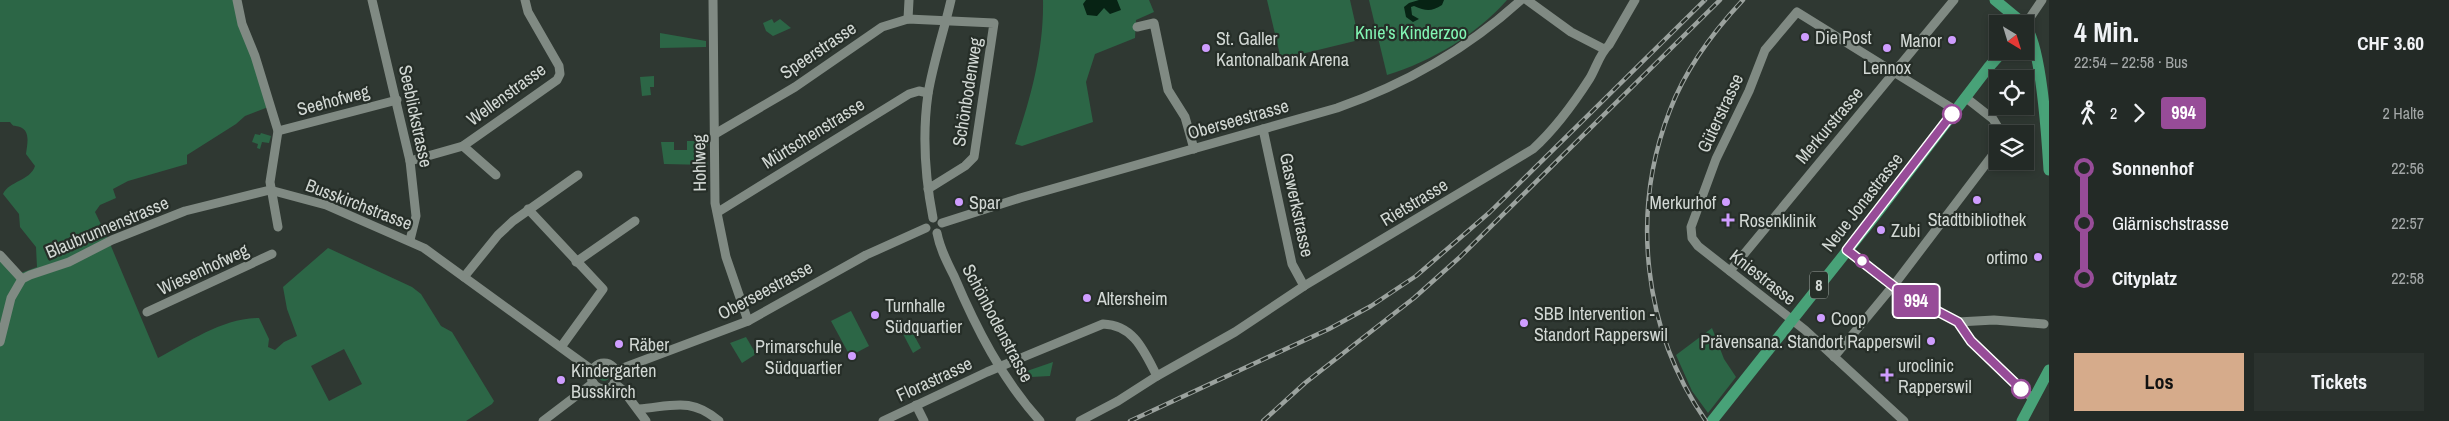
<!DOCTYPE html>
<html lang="de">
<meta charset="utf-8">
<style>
:root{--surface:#232a26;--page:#2b322e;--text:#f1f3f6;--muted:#a3a7a7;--line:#404643;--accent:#d6ab8b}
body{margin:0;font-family:"Archivo Narrow",sans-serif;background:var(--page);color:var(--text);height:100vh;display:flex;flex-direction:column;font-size:19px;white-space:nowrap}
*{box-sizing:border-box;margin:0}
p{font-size:16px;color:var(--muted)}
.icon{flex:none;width:28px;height:28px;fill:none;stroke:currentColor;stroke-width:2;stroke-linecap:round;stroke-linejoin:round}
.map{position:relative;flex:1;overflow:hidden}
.details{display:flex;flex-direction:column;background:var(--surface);width:400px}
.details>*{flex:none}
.badge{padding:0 10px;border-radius:4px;font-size:18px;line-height:32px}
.needle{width:32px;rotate:142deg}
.buttons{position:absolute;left:1989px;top:15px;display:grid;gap:10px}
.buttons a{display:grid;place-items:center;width:45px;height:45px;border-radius:0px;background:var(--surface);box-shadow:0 2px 8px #0003,0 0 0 1px var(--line);font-size:25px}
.map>.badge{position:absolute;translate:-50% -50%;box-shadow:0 0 0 2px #fff}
.legs{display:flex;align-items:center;gap:8px;height:55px;padding:0 25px;font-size:16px}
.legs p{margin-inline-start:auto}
.headline{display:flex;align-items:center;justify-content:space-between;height:85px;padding:0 25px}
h1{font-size:28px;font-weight:700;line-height:38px}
.action{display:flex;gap:10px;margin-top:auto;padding:10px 25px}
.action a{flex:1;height:58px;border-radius:0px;background:var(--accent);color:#111;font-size:20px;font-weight:700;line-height:58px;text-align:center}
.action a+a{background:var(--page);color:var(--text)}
ul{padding:0 25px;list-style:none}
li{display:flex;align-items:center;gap:18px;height:55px;font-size:19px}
li i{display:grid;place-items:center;width:8px;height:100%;margin:0 6px;background:currentColor}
li i::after{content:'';width:12px;height:12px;margin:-6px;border:4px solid;border-radius:50%;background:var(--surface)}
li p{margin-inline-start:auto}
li:first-child i{background:linear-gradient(#0000 50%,currentColor 0)}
li:last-child i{background:linear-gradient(currentColor 50%,#0000 0)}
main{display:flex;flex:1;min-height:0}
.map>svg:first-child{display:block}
.green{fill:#2c6646;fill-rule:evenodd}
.water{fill:#072314}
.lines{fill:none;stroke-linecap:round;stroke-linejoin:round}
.minor{stroke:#808a83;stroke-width:9}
.major{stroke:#48a278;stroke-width:11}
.rail-casing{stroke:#9ba29e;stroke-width:4.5}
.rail{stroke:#262e28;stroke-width:2.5;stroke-dasharray:8;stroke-linecap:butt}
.line-1-casing{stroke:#fff;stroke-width:11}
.line-1{stroke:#974c98;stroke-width:8}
.poi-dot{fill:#cf9dff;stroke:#262e28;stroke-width:2}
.stop-1-dot{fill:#fff;stroke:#974c98;stroke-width:2.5}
.labels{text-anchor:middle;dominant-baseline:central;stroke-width:4.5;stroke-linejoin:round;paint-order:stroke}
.shield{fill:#262e28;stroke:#9ea5a0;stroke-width:1}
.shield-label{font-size:16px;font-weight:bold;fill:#d2d8d4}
.park-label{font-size:18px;fill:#82f6b4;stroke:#262e28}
.poi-label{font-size:18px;fill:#d2d8d4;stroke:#262e28;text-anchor:start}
.street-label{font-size:18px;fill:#d2d8d4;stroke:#262e28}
</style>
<main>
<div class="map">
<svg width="2049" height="421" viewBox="0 0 2049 421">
<rect width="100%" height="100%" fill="#2f3832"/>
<g class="green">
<path d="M 0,0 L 237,0 L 271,106 L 245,116 L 236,124 L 187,155 L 187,164 L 128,181 L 113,189 L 116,198 L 100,205 L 95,212 L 108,239 L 158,358 C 189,342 223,318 259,318 L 269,339 L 268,347 L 275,350 L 284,342 L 297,336 L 287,309 L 283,287 L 328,248 L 412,287 L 421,294 L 441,326 L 452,332 L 494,401 L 492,404 L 466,421 L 0,421 L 0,253 L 21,273 L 37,267 L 36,247 L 20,227 L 19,214 L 3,194 C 9,181 30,181 35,166 L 26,154 C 27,145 31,131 20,127 C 15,125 14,128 10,122 L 0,122 ZM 344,349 L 362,384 L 329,401 L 311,366 Z"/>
<path d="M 1043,0 L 1149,0 L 1154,12 L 1136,20 L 1135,38 L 1095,54 L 1086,82 L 1093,122 L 1022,146 L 1015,144 C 1031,98 1044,49 1043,0 Z"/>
<path d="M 1267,0 L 1350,0 L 1359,40 L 1281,59 Z"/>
<path d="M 1369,0 L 1507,0 C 1476,35 1432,61 1387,75 Z"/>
<path d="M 772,19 L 774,23 L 780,19 L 791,28 L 773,36 L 766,31 L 763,23 Z"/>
<path d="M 660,33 L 706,41 L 706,47 L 660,48 Z"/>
<path d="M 654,76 L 654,87 L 650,87 L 651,95 L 642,96 L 640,77 Z"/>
<path d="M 261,133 L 271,136 L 269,143 L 262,142 L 260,149 L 257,148 L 258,144 L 252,142 L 255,134 L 260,135 Z"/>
<path d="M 687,141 L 708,141 L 708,146 L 701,146 L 701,161 L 708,162 L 708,165 L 664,164 L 661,142 L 674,142 L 674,150 L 687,150 Z"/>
<path d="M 851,311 L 869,346 L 850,356 L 831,321 Z"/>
<path d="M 910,328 L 921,348 L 913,353 L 902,332 Z"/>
<path d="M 1712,328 L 1724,359 L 1736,377 L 1708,413 L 1692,391 L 1676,355 Z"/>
<path d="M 746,337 L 756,354 L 742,363 L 730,343 Z"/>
<path d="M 1053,362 L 1050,376 L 1031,377 L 1027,376 L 1027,371 Z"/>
<circle cx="604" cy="375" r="6"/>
</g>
<g class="water">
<path d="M 1086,0 L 1117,0 L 1121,10 L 1110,14 L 1104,8 L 1097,16 L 1087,15 L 1083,4 Z"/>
<path d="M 1419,0 L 1444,0 L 1442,5 C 1431,12 1426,11 1414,6 L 1411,7 L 1412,15 L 1419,19 L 1413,22 L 1406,17 L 1404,7 L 1409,3 Z"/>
</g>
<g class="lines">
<g class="minor">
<path d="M 237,0 L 242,24 L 255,56 L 278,131 L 270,182 L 278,227"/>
<path d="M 372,0 L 410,161 L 416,216 L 410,240"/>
<path d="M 713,0 L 715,203 L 726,257 L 748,321"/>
<path d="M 1527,0 L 1571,32 L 1604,49"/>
<path d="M 908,19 L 909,0"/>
<path d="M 2025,25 L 2042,0"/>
<path d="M 1137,27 L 1154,23 L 1168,90 L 1185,117 L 1194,149"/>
<path d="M 1965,97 L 1993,119 L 2002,134"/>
<path d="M 1263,129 L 1292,264 L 1304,286"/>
<path d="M 278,131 L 397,100"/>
<path d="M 715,134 L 795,87 L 882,27 L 908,19 L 994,23 L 974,157 L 965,166 L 928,189"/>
<path d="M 463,146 L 496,175"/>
<path d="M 410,161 L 463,146 L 557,80 L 560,74 L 559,66 L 528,12 L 525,0"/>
<path d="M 528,209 L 603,289 L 561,347"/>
<path d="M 718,212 L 909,94 L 919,91 L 928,93"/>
<path d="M 933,218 C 925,177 922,136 928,94 C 933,63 944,31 951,0"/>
<path d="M 942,223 L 1020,198 L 1337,108 C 1406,84 1467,49 1521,0"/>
<path d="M 937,233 C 940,249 947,262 954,276 C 976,328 1002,379 1040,421"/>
<path d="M 1847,250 L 1901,292 L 1958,322 L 1994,320 L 2044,324"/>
<path d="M 0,255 L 22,279"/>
<path d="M 576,262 L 635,221"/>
<path d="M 1730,271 L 1954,0"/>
<path d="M 464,277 L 498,235 L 513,221 L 578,175"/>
<path d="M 147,312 L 272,254"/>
<path d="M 1958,322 L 1971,341 L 2033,399"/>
<path d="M 0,342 L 11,298 L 22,279 L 30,275 L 69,262 L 112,240 L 185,211 L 270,190 L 326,205 L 424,248 L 592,370"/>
<path d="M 1834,357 L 1897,281 L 1998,148"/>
<circle cx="604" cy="376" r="13"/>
<path d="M 615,371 L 748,321 L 866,255 L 926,228"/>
<path d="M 614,383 L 623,390 L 646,421"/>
<path d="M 916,405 L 924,421"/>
<path d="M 639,409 C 673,406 691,397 719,421"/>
<path d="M 543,421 L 593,383"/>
<path d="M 883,421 L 987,372 L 1103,324 C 1134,325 1144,351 1157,376"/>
<path d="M 1080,421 L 1118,401 L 1157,376 L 1235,332 L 1304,286 L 1533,149 C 1555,129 1574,103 1590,78 C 1596,68 1600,53 1609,45 L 1635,0"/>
<path d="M 1904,421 L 1805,330 L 1698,246 L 1692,238 L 1691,227 L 1716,159 L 1749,91 L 1765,50 L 1797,12 L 1955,110"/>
</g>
<g class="major">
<path d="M 1995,0 L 2024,24"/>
<path d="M 2025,25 C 2042,47 2047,139 2049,170"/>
<path d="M 1712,421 L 1874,217 L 1988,68 L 2003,51"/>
<path d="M 2022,421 L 2049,370"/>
</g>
<defs>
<g id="rail">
<path d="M 1130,421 L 1329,329 L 1371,306 L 1416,276 L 1490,212 L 1705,0"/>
<path d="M 1263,421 L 1305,383 L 1414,298 L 1460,257 L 1720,0"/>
<path d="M 1706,421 C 1643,331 1630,212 1670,110 C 1686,68 1713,32 1743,0"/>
</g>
</defs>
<use href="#rail" class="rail-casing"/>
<use href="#rail" class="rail"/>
</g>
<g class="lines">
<defs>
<path id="line-1" d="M 1952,114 L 1847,250 L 1901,292 L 1958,322 L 1971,341 L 2021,389"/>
</defs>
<use href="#line-1" class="line-1-casing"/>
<use href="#line-1" class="line-1"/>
</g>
<g class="poi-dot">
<circle cx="1805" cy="37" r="5"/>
<circle cx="1952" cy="40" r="5"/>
<circle cx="1206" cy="48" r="5"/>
<circle cx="1887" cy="48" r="5"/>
<circle cx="1977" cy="200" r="5"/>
<circle cx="959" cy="202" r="5"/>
<circle cx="1726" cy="202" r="5"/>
<path d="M1725.5 212.5h5v5h5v5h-5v5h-5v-5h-5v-5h5z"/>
<circle cx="1881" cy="230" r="5"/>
<circle cx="2038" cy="257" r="5"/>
<circle cx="1087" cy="298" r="5"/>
<circle cx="875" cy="315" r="5"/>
<circle cx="1821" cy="318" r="5"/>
<circle cx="1524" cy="323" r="5"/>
<circle cx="1931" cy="341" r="5"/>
<circle cx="619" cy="344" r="5"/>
<circle cx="852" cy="356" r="5"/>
<path d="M1884.5 367.5h5v5h5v5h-5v5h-5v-5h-5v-5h5z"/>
<circle cx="561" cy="380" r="5"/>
</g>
<g class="stop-1-dot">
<circle cx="1952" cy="114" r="9"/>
<circle cx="1862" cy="261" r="6"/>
<circle cx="2021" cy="389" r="9"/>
</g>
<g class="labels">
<rect class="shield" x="1810" y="271.5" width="18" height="27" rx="4"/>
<g class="shield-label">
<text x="1819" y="285">8</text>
</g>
<g class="park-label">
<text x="1411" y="32">Knie's Kinderzoo</text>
</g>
<g class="poi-label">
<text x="1815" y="37">Die Post</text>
<text x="1216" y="38">St. Galler<tspan x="1216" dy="21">Kantonalbank Arena</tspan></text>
<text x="1942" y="40" text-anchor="end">Manor</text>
<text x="1887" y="67" text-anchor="middle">Lennox</text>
<text x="969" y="202">Spar</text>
<text x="1716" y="202" text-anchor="end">Merkurhof</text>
<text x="1977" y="219" text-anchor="middle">Stadtbibliothek</text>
<text x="1739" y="220">Rosenklinik</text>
<text x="1891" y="230">Zubi</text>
<text x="2028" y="257" text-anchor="end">ortimo</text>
<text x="1097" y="298">Altersheim</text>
<text x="885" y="305">Turnhalle<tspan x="885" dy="21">Südquartier</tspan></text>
<text x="1534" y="313">SBB Intervention -<tspan x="1534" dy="21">Standort Rapperswil</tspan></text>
<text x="1831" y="318">Coop</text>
<text x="1921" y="341" text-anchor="end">Prävensana. Standort Rapperswil</text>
<text x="629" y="344">Räber</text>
<text x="842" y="346" text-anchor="end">Primarschule<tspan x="842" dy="21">Südquartier</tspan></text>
<text x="1898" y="365">uroclinic<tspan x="1898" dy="21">Rapperswil</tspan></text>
<text x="571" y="370">Kindergarten<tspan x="571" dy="21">Busskirch</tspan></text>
</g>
<g class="street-label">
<text transform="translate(818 50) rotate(-34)">Speerstrasse</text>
<text transform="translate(967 92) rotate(-81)">Schönbodenweg</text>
<text transform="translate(506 94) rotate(-36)">Wellenstrasse</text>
<text transform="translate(333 100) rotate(-15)">Seehofweg</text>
<text transform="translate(1720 113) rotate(-65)">Güterstrasse</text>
<text transform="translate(416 116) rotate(78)">Seeblickstrasse</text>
<text transform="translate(1238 119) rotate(-16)">Oberseestrasse</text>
<text transform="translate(1829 125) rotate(-50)">Merkurstrasse</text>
<text transform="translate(813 133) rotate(-32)">Mürtschenstrasse</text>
<text transform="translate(699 163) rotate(-91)">Hohlweg</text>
<text transform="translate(1414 202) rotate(-31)">Rietstrasse</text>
<text transform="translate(1862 202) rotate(-52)">Neue Jonastrasse</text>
<text transform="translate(359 204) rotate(21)">Busskirchstrasse</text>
<text transform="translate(1297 205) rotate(78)">Gaswerkstrasse</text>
<text transform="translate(107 227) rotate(-23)">Blaubrunnenstrasse</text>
<text transform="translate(203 269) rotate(-25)">Wiesenhofweg</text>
<text transform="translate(1763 277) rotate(38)">Kniestrasse</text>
<text transform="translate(765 290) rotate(-28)">Oberseestrasse</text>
<text transform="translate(998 323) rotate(62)">Schönbodenstrasse</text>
<text transform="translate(934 379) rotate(-25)">Florastrasse</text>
</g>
</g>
</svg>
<div class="buttons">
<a><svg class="needle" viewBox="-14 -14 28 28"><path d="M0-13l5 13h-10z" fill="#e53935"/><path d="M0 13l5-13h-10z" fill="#a3a7a7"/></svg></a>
<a><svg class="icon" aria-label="locate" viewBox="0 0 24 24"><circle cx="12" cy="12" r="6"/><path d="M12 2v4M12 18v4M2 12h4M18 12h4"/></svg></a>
<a><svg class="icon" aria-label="layers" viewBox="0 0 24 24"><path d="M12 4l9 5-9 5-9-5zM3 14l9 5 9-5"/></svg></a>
</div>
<b class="badge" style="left:1916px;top:301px;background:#974c98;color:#fff">994</b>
</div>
<section class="details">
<div class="headline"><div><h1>4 Min.</h1><p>22:54 – 22:58 · Bus</p></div><b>CHF 3.60</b></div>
<div class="legs"><svg class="icon" aria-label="walk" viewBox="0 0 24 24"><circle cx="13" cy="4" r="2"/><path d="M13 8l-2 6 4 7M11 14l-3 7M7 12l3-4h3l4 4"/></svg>2<svg class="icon" aria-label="forward" viewBox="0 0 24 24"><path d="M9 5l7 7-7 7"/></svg><b class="badge" style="background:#974c98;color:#fff">994</b><p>2 Halte</p></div>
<ul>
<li><i style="color:#974c98"></i><b>Sonnenhof</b><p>22:56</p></li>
<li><i style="color:#974c98"></i><span>Glärnischstrasse</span><p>22:57</p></li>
<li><i style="color:#974c98"></i><b>Cityplatz</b><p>22:58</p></li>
</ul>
<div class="action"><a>Los</a><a>Tickets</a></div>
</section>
</main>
